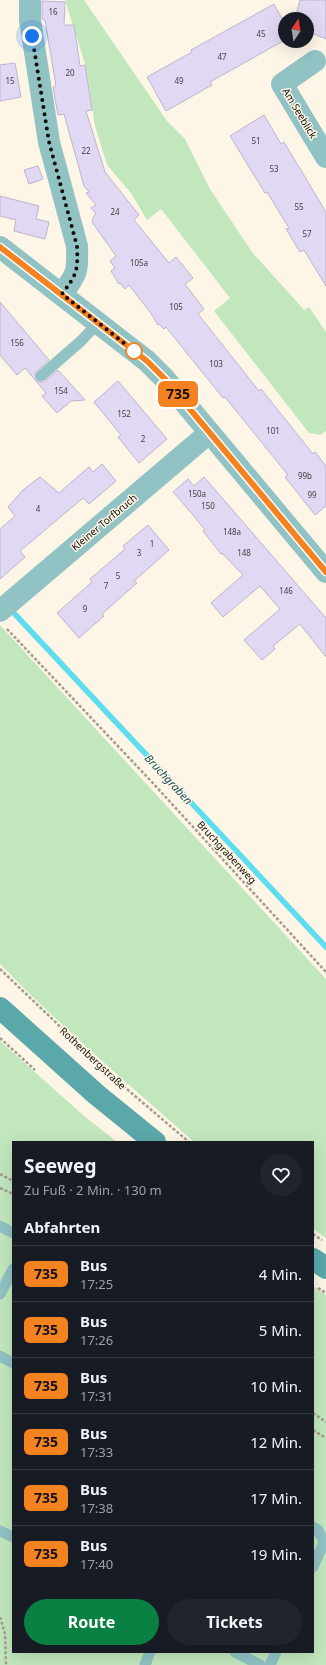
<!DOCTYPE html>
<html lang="de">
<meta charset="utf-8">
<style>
:root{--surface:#171b24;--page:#20242c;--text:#f1f3f6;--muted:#9ea1a6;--line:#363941;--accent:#0b8043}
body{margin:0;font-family:"Noto Sans",sans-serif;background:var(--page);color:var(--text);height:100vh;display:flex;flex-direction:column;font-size:15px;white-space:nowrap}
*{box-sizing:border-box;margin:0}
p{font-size:13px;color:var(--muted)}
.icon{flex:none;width:22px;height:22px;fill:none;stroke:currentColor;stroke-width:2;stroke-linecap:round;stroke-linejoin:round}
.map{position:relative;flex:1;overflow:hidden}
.details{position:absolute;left:12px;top:1141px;width:302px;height:512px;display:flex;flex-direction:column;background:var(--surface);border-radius:0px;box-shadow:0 4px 16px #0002}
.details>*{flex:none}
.badge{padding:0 8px;border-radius:6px;font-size:14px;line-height:26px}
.needle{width:26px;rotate:12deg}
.controls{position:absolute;left:278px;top:12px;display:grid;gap:8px}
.controls a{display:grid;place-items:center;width:36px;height:36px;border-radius:50%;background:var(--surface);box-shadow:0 4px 16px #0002;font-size:20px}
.you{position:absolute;width:20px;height:20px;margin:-10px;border:3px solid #fff;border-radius:50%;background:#1a73e8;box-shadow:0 0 0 6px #1a73e833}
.map>.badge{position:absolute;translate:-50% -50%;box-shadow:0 0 0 2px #fff}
h2{padding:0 12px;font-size:15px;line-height:36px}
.round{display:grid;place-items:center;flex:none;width:42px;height:42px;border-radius:21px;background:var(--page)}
.summary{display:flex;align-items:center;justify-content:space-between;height:68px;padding:0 12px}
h1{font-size:19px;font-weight:700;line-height:30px}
.primary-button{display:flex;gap:8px;margin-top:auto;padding:8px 12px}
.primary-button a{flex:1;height:46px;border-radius:24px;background:var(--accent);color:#fff;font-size:16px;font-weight:700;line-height:46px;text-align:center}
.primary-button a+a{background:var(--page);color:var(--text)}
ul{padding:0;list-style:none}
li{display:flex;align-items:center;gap:12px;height:56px;padding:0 12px;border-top:1px solid var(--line)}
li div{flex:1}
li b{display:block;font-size:15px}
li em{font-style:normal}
li .badge{min-width:44px;font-weight:700;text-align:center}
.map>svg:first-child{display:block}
.green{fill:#c2e7bd}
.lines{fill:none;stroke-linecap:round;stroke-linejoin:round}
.stream{stroke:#5ddded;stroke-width:5.5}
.building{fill:#e1d8f3;stroke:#bdb4ce}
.path{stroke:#a29b8f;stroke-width:2.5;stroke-dasharray:3 2;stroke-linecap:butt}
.lane{stroke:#91c2c4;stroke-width:11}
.street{stroke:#91c2c4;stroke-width:22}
.secondary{stroke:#5aa8aa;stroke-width:22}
.line-casing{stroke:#fff;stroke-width:9}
.line{stroke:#f58220;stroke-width:6}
.walk{stroke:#130e06;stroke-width:4;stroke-dasharray:0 7.2}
.stop-dot{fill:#fff;stroke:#f58220;stroke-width:2}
.labels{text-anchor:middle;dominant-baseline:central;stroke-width:3;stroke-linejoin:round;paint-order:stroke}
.number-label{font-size:8px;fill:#464041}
.street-label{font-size:10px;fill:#130e06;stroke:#fdf5e6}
.water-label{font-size:11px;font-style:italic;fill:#185057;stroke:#fdf5e6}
</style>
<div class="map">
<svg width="326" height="1665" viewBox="0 0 326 1665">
<rect width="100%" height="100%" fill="#fdf5e6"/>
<g class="green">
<path d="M 65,0 L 84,0 L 167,121 L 185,139 L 210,189 L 252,252 L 304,310 L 309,307 L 326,332 L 326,431 L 320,435 L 309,433 L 214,311 L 230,298 L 161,209 L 147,220 L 131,193 L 107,165 L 95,126 L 85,64 Z"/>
<path d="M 0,625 L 326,979 L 326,1238 L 313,1229 L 313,1142 L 194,1142 C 128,1084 61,1027 0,964 Z"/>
<path d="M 0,1041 L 83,1115 L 117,1142 L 13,1142 L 13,1652 L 313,1652 L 313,1286 L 326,1295 L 326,1665 L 0,1665 Z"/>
</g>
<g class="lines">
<path class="stream" d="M 12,611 L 326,947"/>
</g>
<g class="building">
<path d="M 300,0 L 326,0 L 326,39 L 307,31 L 307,19 L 295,19 Z"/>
<path d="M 42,1 L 65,2 L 64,25 L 74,25 L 80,66 L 85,65 L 92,110 L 86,111 L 105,172 L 139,215 L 134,220 L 169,263 L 176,257 L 193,278 L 185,284 L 204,309 L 198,314 L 259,391 L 261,389 L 313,454 L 315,452 L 326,466 L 326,506 L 315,515 L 285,477 L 288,475 L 225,397 L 223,398 L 166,327 L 164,329 L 159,324 L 158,325 L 150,312 L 129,285 L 125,289 L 120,283 L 119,284 L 111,271 L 115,268 L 110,261 L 116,256 L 92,222 L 94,216 L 96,214 L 91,208 L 96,205 L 86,193 L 89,192 L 84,186 L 64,114 L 58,115 L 53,87 L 56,86 L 45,20 L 42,19 Z"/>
<path d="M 274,4 L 285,24 L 285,40 L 210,82 L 212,85 L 166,111 L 147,77 L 192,52 L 191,50 Z"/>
<path d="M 15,63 L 21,97 L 0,101 L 0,65 Z"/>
<path d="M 264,115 L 281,144 L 284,142 L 326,212 L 326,286 L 304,250 L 300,252 L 286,229 L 289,228 L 267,192 L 265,193 L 230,136 Z"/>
<path d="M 38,166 L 43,179 L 29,184 L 24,170 Z"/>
<path d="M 0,196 L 39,206 L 36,219 L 49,222 L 45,239 L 14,231 L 16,220 L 0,216 Z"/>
<path d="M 0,302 L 49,360 L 35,373 L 36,380 L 43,383 L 58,370 L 85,400 L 71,401 L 57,413 L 42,396 L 46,393 L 25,368 L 17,375 L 0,355 Z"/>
<path d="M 118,381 L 167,439 L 139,463 L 118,437 L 121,435 L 94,402 Z"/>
<path d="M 102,464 L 116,481 L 89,504 L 83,498 L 20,551 L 25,557 L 0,579 L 0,529 L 15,516 L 8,507 L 23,490 L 40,477 L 59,493 L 89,467 L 93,472 Z"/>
<path d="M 204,477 L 326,618 L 326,657 L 300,624 L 273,646 L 275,649 L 262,660 L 244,640 L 280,609 L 260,586 L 223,617 L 211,603 L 243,575 L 222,553 L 221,554 L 203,531 L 205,530 L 193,515 L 173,492 L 188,479 L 194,486 Z"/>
<path d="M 148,525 L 169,550 L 134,581 L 137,583 L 102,614 L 104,616 L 79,638 L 57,613 L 92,582 L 90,579 L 125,549 L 123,546 Z"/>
</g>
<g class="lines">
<g class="path">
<path d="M 7,629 L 150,780 L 326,972"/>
<path d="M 0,969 L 115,1079 L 189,1142"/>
<path d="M 0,1038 L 35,1070"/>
<path d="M 0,1174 L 13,1181"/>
<path d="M 0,1188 L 13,1194"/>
<path d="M 313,1234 L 322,1240"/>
<path d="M 318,1288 L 326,1293"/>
<path d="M 313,1413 L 326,1422"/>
<path d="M 313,1430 L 326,1438"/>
<path d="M 0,1617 L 5,1634 L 6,1665"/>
</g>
<g class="lane">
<path d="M 41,376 L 81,341 L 98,323"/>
<path d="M 0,1226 L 13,1233"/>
<path d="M 0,1294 L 13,1269"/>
<path d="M 0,1356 L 13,1363"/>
<path d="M 313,1527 L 318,1530 L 324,1542 L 313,1567"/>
<path d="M 0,1531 L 13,1537"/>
<path d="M 235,1652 L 260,1665"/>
<path d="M 145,1665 L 150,1652"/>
<path d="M 270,1665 L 276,1652"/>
</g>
<g class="street">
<path d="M 30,0 L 30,20 L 49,142 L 77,246 C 78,272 77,274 62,294"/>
<path d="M 315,61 L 282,84 L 326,157"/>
<path d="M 0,247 L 147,361 L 164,378 L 326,572"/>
<path d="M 0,611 L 209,433"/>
</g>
<g class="secondary">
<path d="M 0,1008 L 97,1095 L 155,1142"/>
<path d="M 313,1259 L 326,1268"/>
</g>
</g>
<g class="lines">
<defs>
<path id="line" d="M 0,247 L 147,361 L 164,378 L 326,572"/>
</defs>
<use href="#line" class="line-casing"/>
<use href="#line" class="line"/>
<path class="walk" d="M 32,36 L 49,142 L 77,246 C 78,271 77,274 62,294 L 134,351"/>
</g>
<circle class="stop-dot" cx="134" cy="351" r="8"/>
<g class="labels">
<g class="number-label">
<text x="53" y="11">16</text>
<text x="261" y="33">45</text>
<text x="222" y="56">47</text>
<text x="70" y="72">20</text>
<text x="10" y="80">15</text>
<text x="179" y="80">49</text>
<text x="256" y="140">51</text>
<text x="86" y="150">22</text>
<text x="274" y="168">53</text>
<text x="299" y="206">55</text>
<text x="115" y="211">24</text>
<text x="307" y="233">57</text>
<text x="139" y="262">105a</text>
<text x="176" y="306">105</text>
<text x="17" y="342">156</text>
<text x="216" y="363">103</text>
<text x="61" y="390">154</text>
<text x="124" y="413">152</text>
<text x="273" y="430">101</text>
<text x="143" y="438">2</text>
<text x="305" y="475">99b</text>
<text x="197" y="493">150a</text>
<text x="312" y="494">99</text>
<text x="208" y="505">150</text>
<text x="38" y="508">4</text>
<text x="232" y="531">148a</text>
<text x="152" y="543">1</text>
<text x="139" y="552">3</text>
<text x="244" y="552">148</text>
<text x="118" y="575">5</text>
<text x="106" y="585">7</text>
<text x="286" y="590">146</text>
<text x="85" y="608">9</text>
</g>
<g class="street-label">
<text transform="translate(300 113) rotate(59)">Am Seeblick</text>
<text transform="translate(104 522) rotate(-40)">Kleiner Torfbruch</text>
<text transform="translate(227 852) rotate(47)">Bruchgrabenweg</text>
<text transform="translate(93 1058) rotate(43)">Rothenbergstraße</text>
</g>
<g class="water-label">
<text transform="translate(169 779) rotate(47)">Bruchgraben</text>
</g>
</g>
</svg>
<div class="controls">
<a><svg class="needle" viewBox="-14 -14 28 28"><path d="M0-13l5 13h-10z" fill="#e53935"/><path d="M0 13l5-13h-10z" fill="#9ea1a6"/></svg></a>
</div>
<div class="you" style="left:32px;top:36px"></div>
<b class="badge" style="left:178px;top:394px;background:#f58220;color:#111">735</b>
<section class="details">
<div class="summary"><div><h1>Seeweg</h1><p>Zu Fuß · 2 Min. · 130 m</p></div><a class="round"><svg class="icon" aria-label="heart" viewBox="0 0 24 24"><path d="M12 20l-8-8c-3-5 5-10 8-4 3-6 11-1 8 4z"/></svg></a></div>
<h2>Abfahrten</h2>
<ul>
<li><span class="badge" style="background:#f58220;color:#111">735</span><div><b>Bus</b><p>17:25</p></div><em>4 Min.</em></li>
<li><span class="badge" style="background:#f58220;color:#111">735</span><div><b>Bus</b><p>17:26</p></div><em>5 Min.</em></li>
<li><span class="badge" style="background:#f58220;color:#111">735</span><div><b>Bus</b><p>17:31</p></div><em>10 Min.</em></li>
<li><span class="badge" style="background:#f58220;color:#111">735</span><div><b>Bus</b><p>17:33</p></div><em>12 Min.</em></li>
<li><span class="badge" style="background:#f58220;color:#111">735</span><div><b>Bus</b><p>17:38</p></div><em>17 Min.</em></li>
<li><span class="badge" style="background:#f58220;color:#111">735</span><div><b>Bus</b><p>17:40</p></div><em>19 Min.</em></li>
</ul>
<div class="primary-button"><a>Route</a><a>Tickets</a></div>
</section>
</div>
